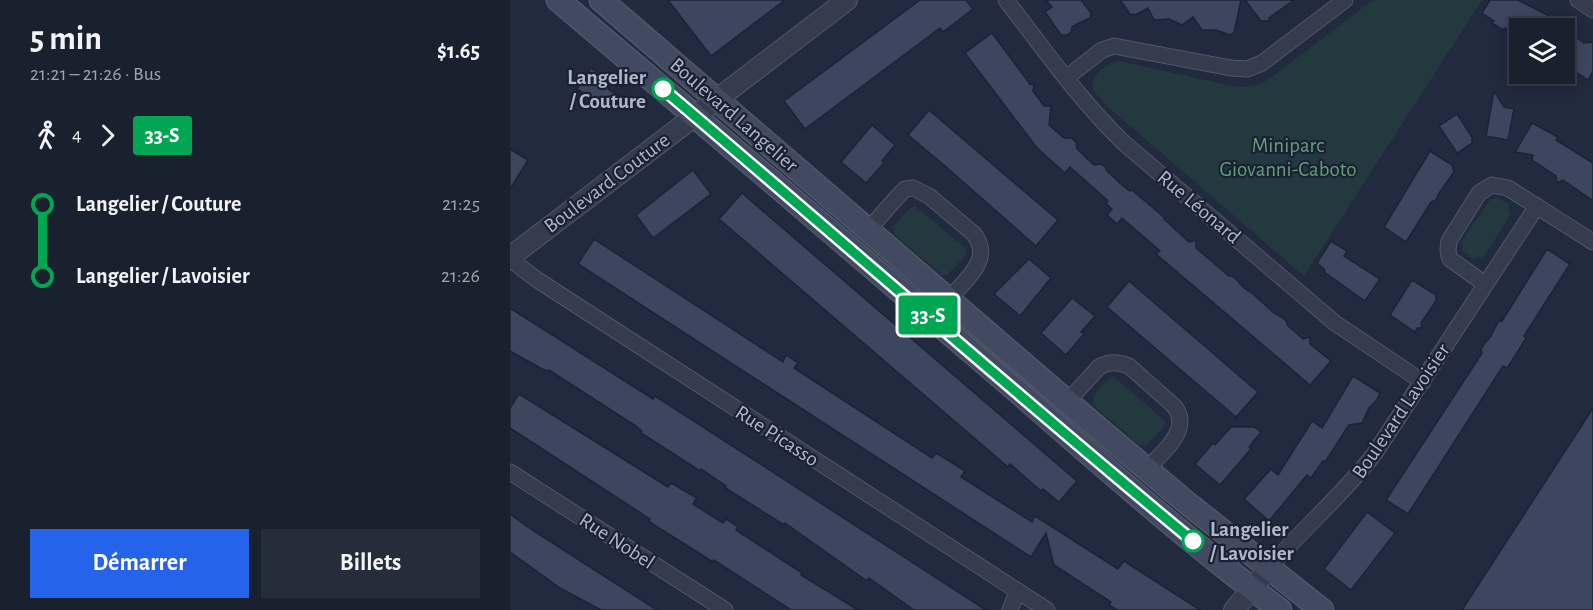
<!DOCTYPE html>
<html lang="fr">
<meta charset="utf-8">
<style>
:root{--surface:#19202e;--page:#262d3a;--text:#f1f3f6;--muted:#9fa3aa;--line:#373e4a;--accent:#2563eb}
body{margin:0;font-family:"Alegreya Sans",sans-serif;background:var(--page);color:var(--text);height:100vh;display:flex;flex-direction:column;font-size:22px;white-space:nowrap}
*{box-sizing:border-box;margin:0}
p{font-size:20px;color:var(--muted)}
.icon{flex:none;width:33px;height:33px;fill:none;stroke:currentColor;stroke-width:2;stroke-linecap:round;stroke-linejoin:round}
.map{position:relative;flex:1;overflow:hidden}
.details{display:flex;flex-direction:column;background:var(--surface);width:510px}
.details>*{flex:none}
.badge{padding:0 12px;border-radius:4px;font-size:21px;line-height:39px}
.controls{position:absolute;left:999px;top:18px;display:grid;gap:12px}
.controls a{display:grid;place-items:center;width:66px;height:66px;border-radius:0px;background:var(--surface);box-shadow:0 3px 15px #0003,0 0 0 2px var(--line);font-size:30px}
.map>.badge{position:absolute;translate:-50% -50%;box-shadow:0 0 0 3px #fff}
.legs{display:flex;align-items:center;gap:9px;height:66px;padding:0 30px;font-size:20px}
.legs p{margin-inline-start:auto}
.headline{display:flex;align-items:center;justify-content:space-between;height:102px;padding:0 30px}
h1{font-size:33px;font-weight:700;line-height:45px}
.button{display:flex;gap:12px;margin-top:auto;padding:12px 30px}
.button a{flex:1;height:69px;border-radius:0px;background:var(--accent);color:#fff;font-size:24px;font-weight:700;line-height:69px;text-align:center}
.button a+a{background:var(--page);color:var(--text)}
ul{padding:0 30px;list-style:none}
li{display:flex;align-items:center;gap:21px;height:72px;font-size:22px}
li i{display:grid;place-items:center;width:9px;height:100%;margin:0 8px;background:currentColor}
li i::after{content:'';width:15px;height:15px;margin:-8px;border:4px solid;border-radius:50%;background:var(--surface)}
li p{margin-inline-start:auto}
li:first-child i{background:linear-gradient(#0000 50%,currentColor 0)}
li:last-child i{background:linear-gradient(currentColor 50%,#0000 0)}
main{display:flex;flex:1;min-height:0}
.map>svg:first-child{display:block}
.green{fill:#23393f}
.building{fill:#3c465f;stroke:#1c2335;stroke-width:1.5}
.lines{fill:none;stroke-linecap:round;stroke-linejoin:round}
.minor-casing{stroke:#505769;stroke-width:17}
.tertiary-casing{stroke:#505769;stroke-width:22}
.secondary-casing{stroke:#505769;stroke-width:25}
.minor{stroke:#353c4e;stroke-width:15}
.tertiary{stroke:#353c4e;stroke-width:20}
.secondary{stroke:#424a62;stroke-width:22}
.line-1-casing{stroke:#fff;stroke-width:14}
.line-1{stroke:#00a651;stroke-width:9}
.stop-1-dot{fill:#fff;stroke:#00a651;stroke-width:3}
.labels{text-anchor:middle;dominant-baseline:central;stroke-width:4.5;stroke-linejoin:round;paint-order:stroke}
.stop-label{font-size:21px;font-weight:bold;fill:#b0b7ca;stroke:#1a2133;text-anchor:end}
.street-label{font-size:21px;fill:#b0b7ca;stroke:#1a2133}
.park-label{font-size:21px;fill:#659d78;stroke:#1a2133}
</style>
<main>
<section class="details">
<div class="headline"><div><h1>5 min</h1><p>21:21 – 21:26 · Bus</p></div><b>$1.65</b></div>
<div class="legs"><svg class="icon" aria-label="walk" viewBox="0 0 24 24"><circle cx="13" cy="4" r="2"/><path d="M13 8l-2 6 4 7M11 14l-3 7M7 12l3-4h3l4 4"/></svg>4<svg class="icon" aria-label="forward" viewBox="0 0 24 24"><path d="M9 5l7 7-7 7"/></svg><b class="badge" style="background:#00a651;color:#fff">33-S</b></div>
<ul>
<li><i style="color:#00a651"></i><b>Langelier / Couture</b><p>21:25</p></li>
<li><i style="color:#00a651"></i><b>Langelier / Lavoisier</b><p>21:26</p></li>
</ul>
<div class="button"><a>Démarrer</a><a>Billets</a></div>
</section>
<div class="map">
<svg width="1083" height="610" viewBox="0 0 1083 610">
<rect width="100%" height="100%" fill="#212a3e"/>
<g class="green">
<path d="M 863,0 L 972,0 L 794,276 L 597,106 C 586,93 573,85 591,70 C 597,66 601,62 609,61 L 718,85 L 733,87 L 746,85 L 756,81 Z"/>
<path d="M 987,198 L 999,204 L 998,207 L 1000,215 L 975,255 L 971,258 L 966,257 L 964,260 L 953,251 L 952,241 L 977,204 L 980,200 Z"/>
<path d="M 405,206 L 456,249 L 456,255 L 437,275 L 432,275 L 384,234 L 383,227 L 400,208 Z"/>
<path d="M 604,377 L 655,421 L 654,427 L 636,446 L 629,445 L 583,405 C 582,395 594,380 604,377 Z"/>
</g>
<g class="building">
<path d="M 158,0 L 275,0 L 201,56 Z"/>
<path d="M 410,0 L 456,0 L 463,9 L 433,32 L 430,28 L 295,129 L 274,101 Z"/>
<path d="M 536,0 L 571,0 L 581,13 L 580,18 L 567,24 L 562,27 L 561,32 L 557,35 L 551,35 L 535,12 L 542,7 Z"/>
<path d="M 610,0 L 731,0 L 724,33 L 720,35 L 706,30 L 692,30 L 683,17 L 672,25 L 659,19 L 644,20 L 638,8 L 625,15 L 620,14 Z"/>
<path d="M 735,0 L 784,0 L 759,18 L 759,21 L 751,21 Z"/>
<path d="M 980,0 L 1008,0 L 1037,15 L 1037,18 L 1053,28 L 1010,28 L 1010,37 L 995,28 L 993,30 L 982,23 L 984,21 L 972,13 Z"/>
<path d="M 1054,28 L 1074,43 L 1083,42 L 1083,71 L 1078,80 L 1054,65 Z"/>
<path d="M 482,33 L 520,84 L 524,85 L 523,91 L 534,106 L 541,106 L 539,125 L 554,138 L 561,138 L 566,142 L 567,149 L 584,165 L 591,164 L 596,167 L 596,170 L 612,185 L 620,191 L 622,190 L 655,218 L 654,219 L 679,242 L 686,240 L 686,248 L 719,276 L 722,276 L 727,280 L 734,288 L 742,293 L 764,313 L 773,318 L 777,322 L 777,325 L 793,339 L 800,337 L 800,344 L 821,361 L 800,385 L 646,254 L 650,251 L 612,218 L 607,224 L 597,215 L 602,209 L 596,204 L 598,201 L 560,167 L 555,173 L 527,148 L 455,53 Z"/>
<path d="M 81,68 L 102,82 L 98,89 L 107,95 L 98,109 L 67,89 Z"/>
<path d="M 984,91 L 994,107 L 1004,109 L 998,140 L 976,136 Z"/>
<path d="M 419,110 L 548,220 L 526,246 L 435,166 L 398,135 Z"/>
<path d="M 947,114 L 962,137 L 962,143 L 947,153 L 929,126 Z"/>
<path d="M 1022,123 L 1048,137 L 1046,140 L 1083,163 L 1083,201 L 1053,180 L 1047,183 L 1046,176 L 1022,160 L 1023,155 L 1005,152 Z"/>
<path d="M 362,125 L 385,145 L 372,161 L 374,163 L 356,183 L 331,162 Z"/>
<path d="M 0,149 L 18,160 L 0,189 Z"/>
<path d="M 920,151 L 942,165 L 944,172 L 929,193 L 926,200 L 921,202 L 896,242 L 874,227 Z"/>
<path d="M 183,170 L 201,194 L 143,238 L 126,215 Z"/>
<path d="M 232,193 L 567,481 L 549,502 L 533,489 L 531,491 L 500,464 L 498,467 L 209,219 Z"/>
<path d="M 84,239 L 273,362 L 276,355 L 288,363 L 284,368 L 422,458 L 426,453 L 444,464 L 455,471 L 451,477 L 522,522 L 525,516 L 608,569 L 614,561 L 690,610 L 607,610 L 599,605 L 601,602 L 544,565 L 536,533 L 521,557 L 68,264 Z"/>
<path d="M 821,241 L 837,251 L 834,256 L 870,279 L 855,301 L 814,272 L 815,270 L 807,263 Z"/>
<path d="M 1037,249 L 1060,264 L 1014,336 L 1016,338 L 1007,353 L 997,368 L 993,366 L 898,514 L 876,500 L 972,353 L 971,349 L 974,344 L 981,336 L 988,322 L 992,321 Z"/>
<path d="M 519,259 L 541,278 L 510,316 L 484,294 Z"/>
<path d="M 902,280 L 926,295 L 926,301 L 911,323 L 912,328 L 907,328 L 905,332 L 880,315 Z"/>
<path d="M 619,281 L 748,392 L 726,417 L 597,307 Z"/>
<path d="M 562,298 L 585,316 L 571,332 L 574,334 L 556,355 L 531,333 Z"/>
<path d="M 0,308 L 143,399 L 145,396 L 476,610 L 404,610 L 359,578 L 357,581 L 275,523 L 274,525 L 214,487 L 216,486 L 191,469 L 190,471 L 131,433 L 132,431 L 126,426 L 39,370 L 38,371 L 32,369 L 0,351 Z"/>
<path d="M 843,376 L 870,393 L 866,401 L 859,408 L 852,423 L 839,425 L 815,462 L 813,461 L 801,478 L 797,475 L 759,521 L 734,499 L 761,469 L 768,475 L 802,421 L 812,428 Z"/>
<path d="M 9,394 L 158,487 L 161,483 L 187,498 L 183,504 L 213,523 L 216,519 L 228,527 L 226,530 L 292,573 L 291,575 L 348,610 L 281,610 L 204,560 L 203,562 L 138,521 L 140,519 L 0,428 L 0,408 Z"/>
<path d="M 1083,408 L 1083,610 L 952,610 Z"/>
<path d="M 721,427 L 744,427 L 751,432 L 739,447 L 741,449 L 710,485 L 685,464 L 703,443 L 705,445 Z"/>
<path d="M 857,512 L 885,533 L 841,590 L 814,569 Z"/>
<path d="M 0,514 L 22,530 L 147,610 L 91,610 L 50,588 L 0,552 Z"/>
</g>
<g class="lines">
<defs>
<g id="minor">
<path d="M 496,0 C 534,49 570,101 615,144 L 825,323 L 913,382"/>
<path d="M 1068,0 L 1083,10"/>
<path d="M 556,78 L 592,50 L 604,46 L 721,68 L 737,69 L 752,63 L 835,0"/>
<path d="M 358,230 L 389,195 L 395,189 L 403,188 L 419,196 L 464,234 C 484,260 454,281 438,300"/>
<path d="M 0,259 L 26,279 L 537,610"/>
<path d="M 975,284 L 940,259 C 937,252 938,248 939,241 L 969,193 L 982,185 L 998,188 L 1083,242"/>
<path d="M 558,401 L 589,367 C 600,361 608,362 619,366 L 664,406 C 683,429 652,453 637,469"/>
<path d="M 0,472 L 215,610"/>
<path d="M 759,568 C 793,528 833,495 865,453 L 1027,206"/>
<path d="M 500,610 L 507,592"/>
</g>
<g id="tertiary">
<path d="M 0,257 L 337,0"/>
<path d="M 724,610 L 759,568"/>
</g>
<g id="secondary">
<path d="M 48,0 C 201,130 355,260 507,391 C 593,466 679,542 770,610"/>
<path d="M 91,0 L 596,435 L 677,503 L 812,610"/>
</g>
</defs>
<use href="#minor" class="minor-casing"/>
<use href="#tertiary" class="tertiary-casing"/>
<use href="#secondary" class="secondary-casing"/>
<use href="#minor" class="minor"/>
<use href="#tertiary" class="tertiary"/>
<use href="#secondary" class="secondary"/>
</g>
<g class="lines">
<defs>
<path id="line-1" d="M 153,89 C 330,239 504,393 683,541"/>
</defs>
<use href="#line-1" class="line-1-casing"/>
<use href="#line-1" class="line-1"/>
</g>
<g class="stop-1-dot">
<circle cx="153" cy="89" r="10"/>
<circle cx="683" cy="541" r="10"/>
</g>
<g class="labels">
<g class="stop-label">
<text x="136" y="77">Langelier<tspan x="136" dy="24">/ Couture</tspan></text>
<text x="700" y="529" text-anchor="start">Langelier<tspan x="700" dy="24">/ Lavoisier</tspan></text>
</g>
<g class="street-label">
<text transform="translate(224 115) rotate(41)">Boulevard Langelier</text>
<text transform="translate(97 183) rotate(-37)">Boulevard Couture</text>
<text transform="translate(689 207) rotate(40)">Rue Léonard</text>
<text transform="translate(891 411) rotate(-56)">Boulevard Lavoisier</text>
<text transform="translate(267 436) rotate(33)">Rue Picasso</text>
<text transform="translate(107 541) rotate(33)">Rue Nobel</text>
</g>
<g class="park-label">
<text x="778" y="145">Miniparc<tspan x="778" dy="24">Giovanni-Caboto</tspan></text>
</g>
</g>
</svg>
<div class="controls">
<a><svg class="icon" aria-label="layers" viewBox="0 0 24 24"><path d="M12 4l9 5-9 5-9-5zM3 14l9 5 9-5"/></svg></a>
</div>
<b class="badge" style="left:418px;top:315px;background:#00a651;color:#fff">33-S</b>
</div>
</main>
